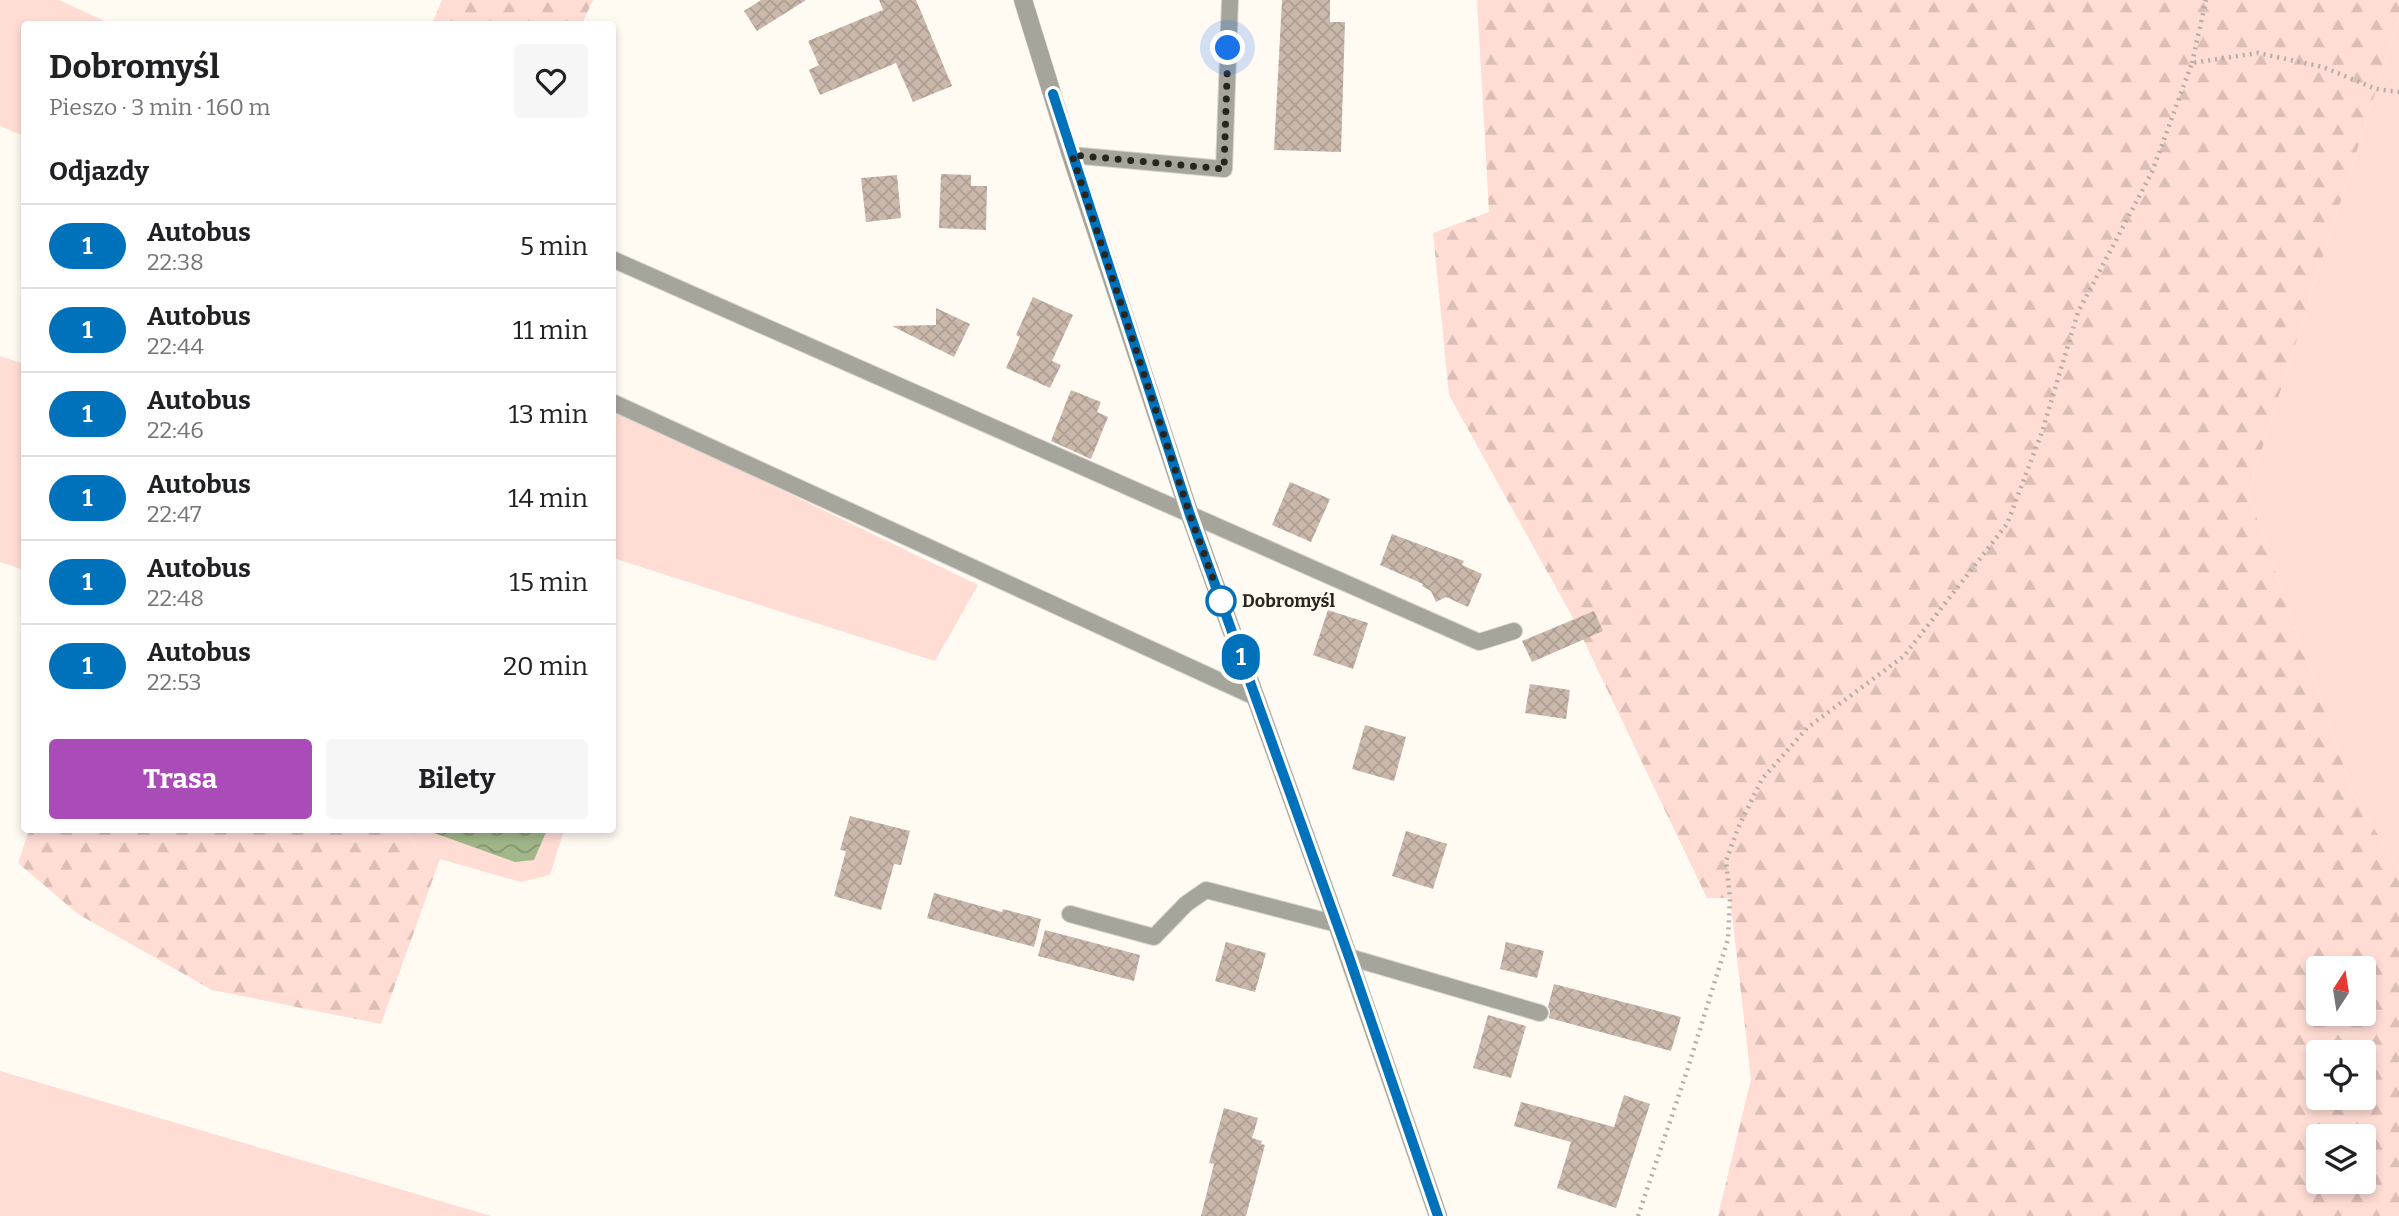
<!DOCTYPE html>
<html lang="pl">
<meta charset="utf-8">
<style>
:root{--surface:#fff;--page:#f6f6f6;--text:#202124;--muted:#757577;--line:#e0e0e0;--accent:#a94cb7}
body{margin:0;font-family:Bitter,serif;background:var(--page);color:var(--text);height:100vh;display:flex;flex-direction:column;font-size:26px;white-space:nowrap}
*{box-sizing:border-box;margin:0}
p{font-size:23px;color:var(--muted)}
.icon{flex:none;width:38px;height:38px;fill:none;stroke:currentColor;stroke-width:2;stroke-linecap:round;stroke-linejoin:round}
.map{position:relative;flex:1;overflow:hidden}
.sheet{position:absolute;left:21px;top:21px;width:595px;height:812px;display:flex;flex-direction:column;background:var(--surface);border-radius:7px;box-shadow:0 4px 10px #0003}
.sheet>*{flex:none}
.badge{padding:0 14px;border-radius:23px;font-size:24px;line-height:46px}
.needle{width:46px;rotate:12deg}
.tools{position:absolute;left:2306px;top:956px;display:grid;gap:14px}
.tools a{display:grid;place-items:center;width:70px;height:70px;border-radius:7px;background:var(--surface);box-shadow:0 4px 10px #0003;font-size:35px}
.you{position:absolute;width:35px;height:35px;margin:-18px;border:5px solid #fff;border-radius:50%;background:#1a73e8;box-shadow:0 0 0 10px #1a73e833}
.map>.badge{position:absolute;translate:-50% -50%;box-shadow:0 0 0 4px #fff}
h2{padding:0 28px;font-size:26px;line-height:63px}
.round{display:grid;place-items:center;flex:none;width:74px;height:74px;border-radius:7px;background:var(--page)}
.head{display:flex;align-items:center;justify-content:space-between;height:119px;padding:0 28px}
h1{font-size:33px;font-weight:700;line-height:52px}
.primary-button{display:flex;gap:14px;margin-top:auto;padding:14px 28px}
.primary-button a{flex:1;height:80px;border-radius:7px;background:var(--accent);color:#fff;font-size:28px;font-weight:700;line-height:80px;text-align:center}
.primary-button a+a{background:var(--page);color:var(--text)}
ul{padding:0;list-style:none}
li{display:flex;align-items:center;gap:21px;height:84px;padding:0 28px;border-top:2px solid var(--line)}
li div{flex:1}
li b{display:block;font-size:26px}
li em{font-style:normal}
li .badge{min-width:77px;font-weight:700;text-align:center}
.map>svg:first-child{display:block}
.green{fill:#ffddd5}
.forest{fill:url(#forest-firs);fill-rule:evenodd}
.water{fill:url(#water-waves)}
.building{fill:url(#building-cross-hatch)}
.lines{fill:none;stroke-linecap:round;stroke-linejoin:round}
.lane-casing{stroke:#d8d4cd;stroke-width:18}
.street-casing{stroke:#d8d4cd;stroke-width:19}
.path{stroke:#b2aea7;stroke-width:4.5;stroke-dasharray:2 5;stroke-linecap:butt}
.lane{stroke:#a5a59c;stroke-width:16}
.street{stroke:#a5a59c;stroke-width:18}
.line-casing{stroke:#fff;stroke-width:16}
.line{stroke:#0072bc;stroke-width:10}
.walk{stroke:#29251f;stroke-width:7;stroke-dasharray:0 12.6}
.stop-dot{fill:#fff;stroke:#0072bc;stroke-width:3.5}
.labels{text-anchor:middle;dominant-baseline:central;stroke-width:5;stroke-linejoin:round;paint-order:stroke}
.stop-label{font-size:18px;font-weight:bold;fill:#29251f;stroke:#fffbf3;text-anchor:start}
</style>
<div class="map">
<svg width="2399" height="1216" viewBox="0 0 2399 1216">
<defs>
<pattern id="forest-firs" width="22" height="20" patternUnits="userSpaceOnUse" patternTransform="scale(1.75)"><rect width="22" height="20" fill="#ffddd5"/><path d="M5 1l3.5 6h-7zM16 11l3.5 6h-7z" fill="#dbbeb6"/></pattern>
<pattern id="water-waves" width="16" height="10" patternUnits="userSpaceOnUse" patternTransform="scale(1.75)"><rect width="16" height="10" fill="#a1b78a"/><path d="M0 5q4-4 8 0t8 0" fill="none" stroke="#839570"/></pattern>
<pattern id="building-cross-hatch" width="8" height="8" patternUnits="userSpaceOnUse" patternTransform="scale(1.75)"><rect width="8" height="8" fill="#cab8ab"/><path d="M0 0l8 8M0 8l8-8" fill="none" stroke="#ae9e93"/></pattern>
</defs>
<rect width="100%" height="100%" fill="#fffbf3"/>
<g class="green">
<path d="M 0,0 L 59,0 L 111,24 L 24,24 L 24,136 L 0,126 Z"/>
<path d="M 2399,18 L 2399,870 L 2354,795 L 2248,493 Z"/>
<path d="M 0,356 L 24,364 L 24,570 L 0,562 Z"/>
<path d="M 612,408 L 978,585 L 935,661 L 613,558 Z"/>
<path d="M 405,830 L 564,830 L 550,875 L 521,882 L 440,859 L 415,847 Z"/>
<path d="M 0,1071 L 491,1216 L 0,1216 Z"/>
</g>
<g class="forest">
<path d="M 442,0 L 593,0 L 582,24 L 432,24 Z"/>
<path d="M 1477,0 L 2399,0 L 2399,18 L 2248,493 L 2354,795 L 2399,870 L 2399,1216 L 1718,1216 L 1751,1079 L 1730,898 L 1707,898 L 1573,618 L 1449,395 L 1433,233 L 1489,212 ZM 2319,968 L 2364,968 L 2364,1013 L 2319,1013 ZM 2319,1052 L 2364,1052 L 2364,1097 L 2319,1097 ZM 2319,1136 L 2364,1136 L 2364,1181 L 2319,1181 Z"/>
<path d="M 29,830 L 405,830 L 415,847 L 440,859 L 381,1024 L 212,990 L 78,914 L 18,863 Z"/>
</g>
<path class="water" d="M 426,830 L 547,830 L 534,860 L 515,862 Z"/>
<g class="building">
<path d="M 761,0 L 806,0 L 757,31 L 744,11 Z"/>
<path d="M 879,0 L 916,0 L 952,86 L 913,102 L 896,63 L 820,95 L 809,70 L 819,65 L 808,41 L 883,10 Z"/>
<path d="M 1282,0 L 1330,0 L 1330,22 L 1345,22 L 1341,152 L 1274,150 Z"/>
<path d="M 941,174 L 971,175 L 971,186 L 987,186 L 986,230 L 939,228 Z"/>
<path d="M 897,175 L 901,218 L 866,222 L 861,178 Z"/>
<path d="M 1033,297 L 1073,315 L 1052,361 L 1061,365 L 1050,388 L 1006,368 L 1020,337 L 1016,335 Z"/>
<path d="M 936,308 L 970,324 L 954,357 L 892,326 L 936,325 Z"/>
<path d="M 1071,390 L 1101,402 L 1097,412 L 1108,417 L 1091,459 L 1051,441 Z"/>
<path d="M 1290,482 L 1330,499 L 1311,542 L 1272,525 Z"/>
<path d="M 1392,534 L 1464,561 L 1462,565 L 1482,574 L 1468,607 L 1446,597 L 1436,602 L 1431,591 L 1422,586 L 1423,584 L 1380,565 Z"/>
<path d="M 1328,610 L 1368,623 L 1353,669 L 1313,655 Z"/>
<path d="M 1594,611 L 1603,631 L 1532,662 L 1522,641 Z"/>
<path d="M 1530,684 L 1570,690 L 1566,719 L 1525,713 Z"/>
<path d="M 1365,725 L 1406,737 L 1394,781 L 1352,769 Z"/>
<path d="M 850,816 L 910,831 L 901,865 L 894,864 L 881,910 L 834,896 L 846,851 L 840,850 Z"/>
<path d="M 1406,831 L 1447,844 L 1433,889 L 1392,876 Z"/>
<path d="M 934,893 L 1002,912 L 1003,909 L 1041,919 L 1034,947 L 927,918 Z"/>
<path d="M 1045,930 L 1140,955 L 1134,981 L 1038,956 Z"/>
<path d="M 1226,942 L 1266,953 L 1255,992 L 1215,981 Z"/>
<path d="M 1506,942 L 1544,951 L 1537,978 L 1500,969 Z"/>
<path d="M 1554,984 L 1681,1017 L 1671,1051 L 1549,1018 L 1550,1011 L 1548,1007 Z"/>
<path d="M 1488,1015 L 1526,1026 L 1511,1078 L 1473,1068 Z"/>
<path d="M 1624,1095 L 1650,1104 L 1616,1208 L 1557,1188 L 1571,1142 L 1514,1126 L 1521,1102 L 1614,1127 Z"/>
<path d="M 1224,1108 L 1258,1118 L 1252,1138 L 1262,1141 L 1261,1144 L 1265,1145 L 1246,1216 L 1201,1216 L 1214,1164 L 1209,1163 Z"/>
</g>
<g class="lines">
<defs>
<g id="lane">
<path d="M 1071,155 L 1224,169 L 1230,0"/>
<path d="M 612,259 L 1479,642 L 1514,631"/>
<path d="M 612,402 L 1255,697"/>
<path d="M 1070,914 L 1154,937 L 1186,904 L 1206,890 L 1337,924"/>
<path d="M 1349,957 L 1540,1013"/>
</g>
<path id="street" d="M 1023,0 L 1071,155 L 1190,515 L 1337,924 L 1438,1216"/>
</defs>
<use href="#lane" class="lane-casing"/>
<use href="#street" class="street-casing"/>
<g class="path">
<path d="M 2192,63 L 2206,0"/>
<path d="M 1638,1216 L 1687,1071 L 1728,939 L 1730,898 L 1726,861 L 1738,828 L 1762,779 L 1807,728 L 1904,656 L 2007,524 L 2042,432 L 2078,312 L 2152,172 L 2192,63 L 2258,53 L 2323,67 L 2376,89 L 2399,92"/>
</g>
<use href="#lane" class="lane"/>
<use href="#street" class="street"/>
</g>
<g class="lines">
<defs>
<path id="line" d="M 1053,94 L 1190,515 L 1349,957 L 1438,1216"/>
</defs>
<use href="#line" class="line-casing"/>
<use href="#line" class="line"/>
<path class="walk" d="M 1221,601 L 1190,515 L 1072,155 L 1224,169 L 1228,48"/>
</g>
<circle class="stop-dot" cx="1221" cy="601" r="14"/>
<g class="labels">
<g class="stop-label">
<text x="1242" y="601">Dobromyśl</text>
</g>
</g>
</svg>
<div class="tools">
<a><svg class="needle" viewBox="-14 -14 28 28"><path d="M0-13l5 13h-10z" fill="#e53935"/><path d="M0 13l5-13h-10z" fill="#757577"/></svg></a>
<a><svg class="icon" aria-label="locate" viewBox="0 0 24 24"><circle cx="12" cy="12" r="6"/><path d="M12 2v4M12 18v4M2 12h4M18 12h4"/></svg></a>
<a><svg class="icon" aria-label="layers" viewBox="0 0 24 24"><path d="M12 4l9 5-9 5-9-5zM3 14l9 5 9-5"/></svg></a>
</div>
<div class="you" style="left:1228px;top:48px"></div>
<b class="badge" style="left:1241px;top:657px;background:#0072bc;color:#fff">1</b>
<section class="sheet">
<div class="head"><div><h1>Dobromyśl</h1><p>Pieszo · 3 min · 160 m</p></div><a class="round"><svg class="icon" aria-label="heart" viewBox="0 0 24 24"><path d="M12 20l-8-8c-3-5 5-10 8-4 3-6 11-1 8 4z"/></svg></a></div>
<h2>Odjazdy</h2>
<ul>
<li><span class="badge" style="background:#0072bc;color:#fff">1</span><div><b>Autobus</b><p>22:38</p></div><em>5 min</em></li>
<li><span class="badge" style="background:#0072bc;color:#fff">1</span><div><b>Autobus</b><p>22:44</p></div><em>11 min</em></li>
<li><span class="badge" style="background:#0072bc;color:#fff">1</span><div><b>Autobus</b><p>22:46</p></div><em>13 min</em></li>
<li><span class="badge" style="background:#0072bc;color:#fff">1</span><div><b>Autobus</b><p>22:47</p></div><em>14 min</em></li>
<li><span class="badge" style="background:#0072bc;color:#fff">1</span><div><b>Autobus</b><p>22:48</p></div><em>15 min</em></li>
<li><span class="badge" style="background:#0072bc;color:#fff">1</span><div><b>Autobus</b><p>22:53</p></div><em>20 min</em></li>
</ul>
<div class="primary-button"><a>Trasa</a><a>Bilety</a></div>
</section>
</div>
